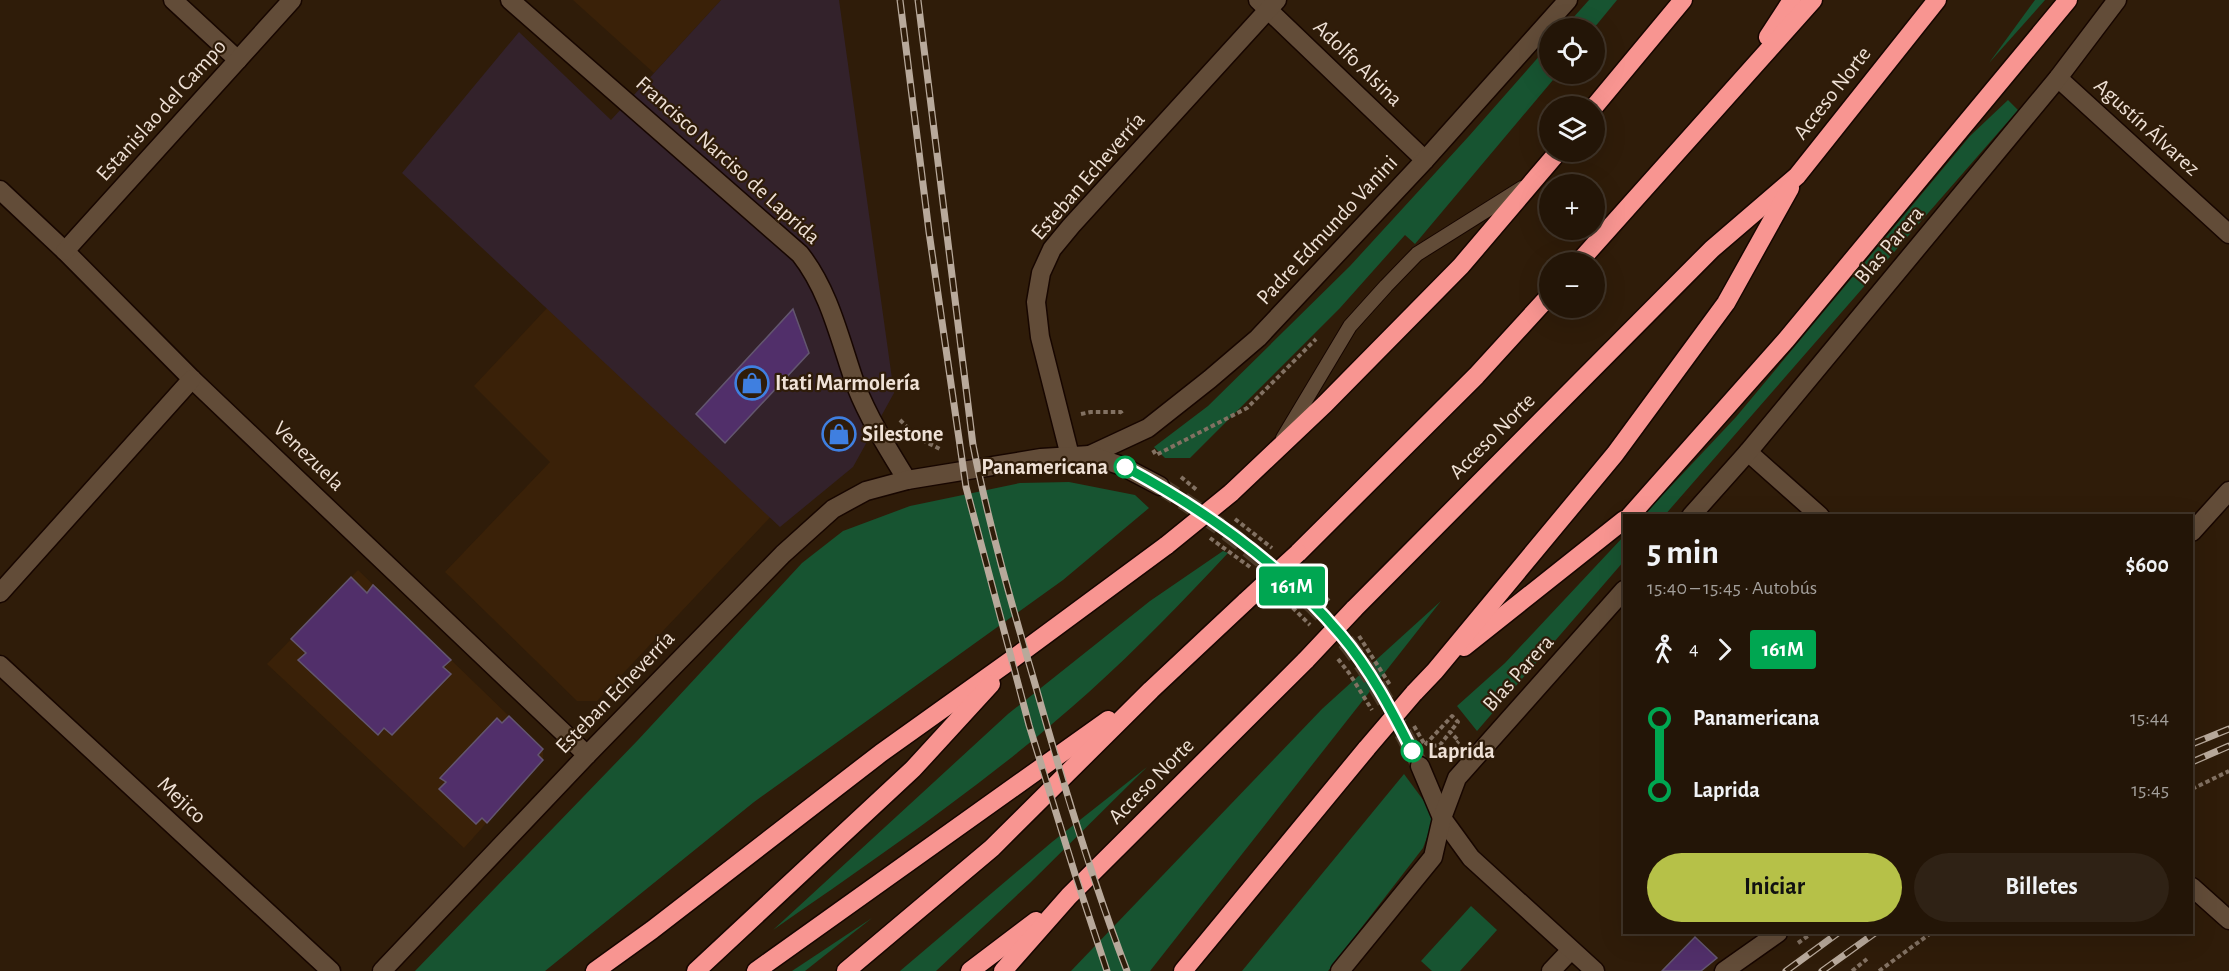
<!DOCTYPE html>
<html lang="es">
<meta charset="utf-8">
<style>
:root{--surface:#231507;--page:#2f2215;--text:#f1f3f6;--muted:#a39f9b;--line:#403428;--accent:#b6c148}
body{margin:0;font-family:"Alegreya Sans",sans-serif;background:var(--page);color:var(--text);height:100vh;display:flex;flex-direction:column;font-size:22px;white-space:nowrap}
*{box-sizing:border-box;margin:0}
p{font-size:20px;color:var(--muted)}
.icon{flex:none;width:33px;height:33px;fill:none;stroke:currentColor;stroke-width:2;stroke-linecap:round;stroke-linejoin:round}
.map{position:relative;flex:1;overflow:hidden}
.drawer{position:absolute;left:1623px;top:514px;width:570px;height:420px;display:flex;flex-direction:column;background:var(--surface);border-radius:0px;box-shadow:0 6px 24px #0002,0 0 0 2px var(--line)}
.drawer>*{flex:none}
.badge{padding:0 12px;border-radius:4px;font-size:21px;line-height:39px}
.fabs{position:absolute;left:1539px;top:18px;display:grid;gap:12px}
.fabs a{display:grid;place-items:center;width:66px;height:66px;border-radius:50%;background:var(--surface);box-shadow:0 6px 24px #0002,0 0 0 2px var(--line);font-size:30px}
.map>.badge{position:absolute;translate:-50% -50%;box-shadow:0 0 0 3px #fff}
.legs{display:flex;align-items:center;gap:9px;height:66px;padding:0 24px;font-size:20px}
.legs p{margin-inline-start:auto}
.overview{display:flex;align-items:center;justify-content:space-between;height:102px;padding:0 24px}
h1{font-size:33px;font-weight:600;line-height:45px}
.action{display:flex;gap:12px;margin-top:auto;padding:12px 24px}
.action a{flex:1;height:69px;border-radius:36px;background:var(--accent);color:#111;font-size:24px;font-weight:600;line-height:69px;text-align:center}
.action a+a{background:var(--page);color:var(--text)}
ul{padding:0 24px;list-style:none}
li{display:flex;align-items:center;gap:21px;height:72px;font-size:22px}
li i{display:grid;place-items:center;width:9px;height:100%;margin:0 8px;background:currentColor}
li i::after{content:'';width:15px;height:15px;margin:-8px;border:4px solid;border-radius:50%;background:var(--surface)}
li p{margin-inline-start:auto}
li:first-child i{background:linear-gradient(#0000 50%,currentColor 0)}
li:last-child i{background:linear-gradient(currentColor 50%,#0000 0)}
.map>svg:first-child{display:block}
.built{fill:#3a2108}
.industrial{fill:#33222b}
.green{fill:#175431}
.building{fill:#512f6a;stroke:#63566f;stroke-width:1.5}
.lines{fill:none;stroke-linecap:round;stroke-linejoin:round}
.secondary-tunnel{stroke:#4c3a28;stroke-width:18;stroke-dasharray:18 9;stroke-linecap:butt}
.lane-casing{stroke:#170600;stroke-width:16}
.street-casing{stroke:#170600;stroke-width:21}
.secondary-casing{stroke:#170600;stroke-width:21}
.highway-casing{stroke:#170600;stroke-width:21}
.path{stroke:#827162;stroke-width:4;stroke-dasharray:4.5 3;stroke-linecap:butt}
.lane{stroke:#624c38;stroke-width:14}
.street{stroke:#624c38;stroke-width:18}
.secondary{stroke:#624c38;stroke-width:18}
.highway{stroke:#f89591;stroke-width:18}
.rail-casing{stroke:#b8a99b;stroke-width:7}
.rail{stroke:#2f1c09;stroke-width:4.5;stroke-dasharray:14;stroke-linecap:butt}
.highway-bridge-casing{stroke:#170600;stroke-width:21;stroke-linecap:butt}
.highway-bridge{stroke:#f89591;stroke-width:18}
.line-1-casing{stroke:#fff;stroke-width:14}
.line-1{stroke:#00a651;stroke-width:9}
.stop-1-dot{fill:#fff;stroke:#00a651;stroke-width:3}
.labels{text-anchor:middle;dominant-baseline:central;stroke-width:4.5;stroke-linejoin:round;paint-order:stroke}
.street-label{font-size:22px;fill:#efe1d6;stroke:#2f1c09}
.poi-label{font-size:22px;font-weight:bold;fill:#efe1d6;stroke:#2f1c09;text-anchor:start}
.stop-label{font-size:22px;font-weight:bold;fill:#efe1d6;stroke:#2f1c09;text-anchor:end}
</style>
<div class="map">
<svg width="2229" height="971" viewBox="0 0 2229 971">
<rect width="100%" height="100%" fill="#2f1c09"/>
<g class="built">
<path d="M 573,0 L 721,0 L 654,73 Z"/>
<path d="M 562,292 L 777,510 L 597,701 L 577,701 L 445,572 L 550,462 L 474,386 Z"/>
<path d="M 358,570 L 543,749 L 543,760 L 464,848 L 267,664 Z"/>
</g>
<path class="industrial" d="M 721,0 L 839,0 L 894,393 L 853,467 L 780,527 L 402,173 L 519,32 L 611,120 Z"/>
<g class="green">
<path d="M 1589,0 L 1617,0 L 1594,28 L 1564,28 Z"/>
<path d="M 2035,0 L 2045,0 L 1989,63 Z"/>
<path d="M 1549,45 L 1550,74 L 1558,74 L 1415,244 L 1405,235 L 1340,308 L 1190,458 L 1165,458 L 1154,447 L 1208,406 L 1350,266 L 1469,136 Z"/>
<path d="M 2008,100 L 2018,110 L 1664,516 L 1643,516 L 1736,417 L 1970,136 Z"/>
<path d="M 1069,482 L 1135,495 L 1149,508 L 1063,580 L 754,802 L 545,971 L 415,971 L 638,740 L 802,563 L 843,531 L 910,506 L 1020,483 Z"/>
<path d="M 1624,536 L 1624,561 L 1477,731 L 1457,706 L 1505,663 Z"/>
<path d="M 1223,551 L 1228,553 C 1183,601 1138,648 1089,692 C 991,780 881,855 773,930 L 1008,714 L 1150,601 Z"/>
<path d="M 1441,601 L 1150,971 L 1071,971 L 1322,709 Z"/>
<path d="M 1147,767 L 1030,883 L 936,971 L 900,971 L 1052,842 Z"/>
<path d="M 1404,774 L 1435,816 L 1423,848 L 1328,971 L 1242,971 Z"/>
<path d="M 1471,906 L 1497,930 L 1460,971 L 1432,971 L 1421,961 Z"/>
<path d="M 872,918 L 805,971 L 792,971 Z"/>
</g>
<g class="building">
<path d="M 793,309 L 809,353 L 725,443 L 696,414 Z"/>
<path d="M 351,577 L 367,593 L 373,585 L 451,660 L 443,667 L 451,674 L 392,735 L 384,728 L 378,735 L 298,660 L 306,653 L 291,639 Z"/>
<path d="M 509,716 L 543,749 L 538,755 L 543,760 L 487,823 L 482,818 L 476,824 L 439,789 L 446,782 L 440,778 L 497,718 L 502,723 Z"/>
<path d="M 1695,937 L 1717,958 L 1701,971 L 1662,971 Z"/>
</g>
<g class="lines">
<path class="secondary-tunnel" d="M 1160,486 C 1207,515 1250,548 1291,585 C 1309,601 1327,618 1342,637 C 1374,676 1397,721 1420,766"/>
<defs>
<path id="lane" d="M 1283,438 L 1350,326 L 1386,286 L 1417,254 L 1522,188"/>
<g id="street">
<path d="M 173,0 L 238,60"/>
<path d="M 1258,0 L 1425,160"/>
<path d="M 2058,78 L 2229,234"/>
<path d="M 0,190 L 65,251 L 192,379 L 587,755"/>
<path d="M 65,251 L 292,0"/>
<path d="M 1748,452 L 1820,516"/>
<path d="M 1070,456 L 1040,337 L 1036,302 L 1041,273 L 1052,249 L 1071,226 L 1277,0"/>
<path d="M 2192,532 L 2229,491"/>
<path d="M 0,593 L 192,379"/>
<path d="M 0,665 L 331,971"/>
<path d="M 2192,887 L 2229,920"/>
<path d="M 1551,971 L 1571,950"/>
<path d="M 1724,971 L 1778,933"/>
</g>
<g id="secondary">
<path d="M 510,0 L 800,254 C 830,292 840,341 856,386 C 869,419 888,449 907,480"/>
<path d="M 1090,455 L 1148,428 L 1210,379 L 1258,338 L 1425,160 L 1568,0"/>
<path d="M 1691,516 L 1748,452 L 2058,78 L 2117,0"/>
<path d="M 1420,766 L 1442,818 L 1471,858 L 1595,971"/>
<path d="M 382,971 L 587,755 L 783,554 L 833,509 L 866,491 L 907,480 L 1041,458 L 1090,455 L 1122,466 L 1160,486"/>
<path d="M 1340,971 L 1433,857 L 1442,818 L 1457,778 L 1624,590"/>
</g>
<g id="highway">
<path d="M 1768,37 L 1792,0"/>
<path d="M 1594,107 L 1683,0"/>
<path d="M 1579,262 L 1813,0"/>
<path d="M 1231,493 L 1325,404 L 1461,266 L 1558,152"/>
<path d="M 1630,516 L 1786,340 L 2068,0"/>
<path d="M 1298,553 L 1476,376 L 1550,295"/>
<path d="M 1354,609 L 1712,249 L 1797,176 L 1937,0"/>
<path d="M 1464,647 L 1624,520"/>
<path d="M 1414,693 L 1435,671 L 1615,454 L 1726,303 L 1790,188"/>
<path d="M 595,971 L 652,930 L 881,753 L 1014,658 L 1167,545"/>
<path d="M 696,971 L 913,769 L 991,684"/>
<path d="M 756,971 L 1108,720"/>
<path d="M 846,971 L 992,848 L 1151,690 L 1246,601"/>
<path d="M 970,971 L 1036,921"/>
<path d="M 1003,971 L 1069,896 L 1306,660"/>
<path d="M 1183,971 L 1367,748"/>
</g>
</defs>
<use href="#lane" class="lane-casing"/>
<use href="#street" class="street-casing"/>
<use href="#secondary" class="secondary-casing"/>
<use href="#highway" class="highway-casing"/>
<g class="path">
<path d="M 1081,414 L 1091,412 L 1121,412 L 1123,415"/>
<path d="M 900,420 L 918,438 L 942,450"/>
<path d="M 1153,450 L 1156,455 L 1247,408 L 1316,339"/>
<path d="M 1181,477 L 1198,491"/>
<path d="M 1235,519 L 1272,548"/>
<path d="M 1210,538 L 1250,567"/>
<path d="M 1305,576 L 1331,603"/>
<path d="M 1282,597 L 1310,625"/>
<path d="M 1359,636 L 1390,685"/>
<path d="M 1338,659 L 1349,673 L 1372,710"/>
<path d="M 1414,726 L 1425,745"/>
<path d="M 1425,745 L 1452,716 L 1458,722 L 1450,732"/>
<path d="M 1432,746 L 1440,745 L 1450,732 L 1459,741 L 1457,743"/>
<path d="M 2192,789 L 2229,771"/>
<path d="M 1798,943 L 1812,933"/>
<path d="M 1852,971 L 1867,959"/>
<path d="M 1879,971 L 1931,933"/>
</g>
<use href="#lane" class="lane"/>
<use href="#street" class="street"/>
<use href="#secondary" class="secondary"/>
<use href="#highway" class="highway"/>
<defs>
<g id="rail">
<path d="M 900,0 L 929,232 L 966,487 L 1029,725 L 1075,874 L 1107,971"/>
<path d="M 918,0 L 973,445 C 989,526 1012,605 1035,684 C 1062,780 1091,877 1127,971"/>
<path d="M 2192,744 L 2229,729"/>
<path d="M 2192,762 L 2229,746"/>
<path d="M 1786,971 L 1838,933"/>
<path d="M 1822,971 L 1875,933"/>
</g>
</defs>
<use href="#rail" class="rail-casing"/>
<use href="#rail" class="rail"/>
<defs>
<g id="highway-bridge">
<path d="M 1167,545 L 1231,493"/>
<path d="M 1246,601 L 1298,553"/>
<path d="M 1306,660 L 1354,609"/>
<path d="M 1367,748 L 1414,693"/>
</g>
</defs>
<use href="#highway-bridge" class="highway-bridge-casing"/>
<use href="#highway-bridge" class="highway-bridge"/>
</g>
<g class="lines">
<defs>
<path id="line-1" d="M 1125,467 C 1205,510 1282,565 1341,635 C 1370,669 1392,711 1412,751"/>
</defs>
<use href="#line-1" class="line-1-casing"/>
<use href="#line-1" class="line-1"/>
</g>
<defs>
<symbol id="shop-ring" viewBox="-11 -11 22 22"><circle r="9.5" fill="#2f1c09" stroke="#3f7fe0" stroke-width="1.5"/><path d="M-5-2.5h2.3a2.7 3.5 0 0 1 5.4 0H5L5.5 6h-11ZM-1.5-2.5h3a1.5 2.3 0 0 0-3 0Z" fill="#3f7fe0"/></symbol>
</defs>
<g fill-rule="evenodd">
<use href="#shop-ring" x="733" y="364" width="38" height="38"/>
<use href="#shop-ring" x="820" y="415" width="38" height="38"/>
</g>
<g class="stop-1-dot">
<circle cx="1125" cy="467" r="10"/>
<circle cx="1412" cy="751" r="10"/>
</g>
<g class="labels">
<g class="street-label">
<text transform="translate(1358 63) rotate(44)">Adolfo Alsina</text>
<text transform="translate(1832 93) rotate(-52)">Acceso Norte</text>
<text transform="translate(161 110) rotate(-48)">Estanislao del Campo</text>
<text transform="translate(2147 127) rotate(42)">Agustín Álvarez</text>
<text transform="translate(728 160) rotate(42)">Francisco Narciso de Laprida</text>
<text transform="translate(1088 176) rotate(-49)">Esteban Echeverría</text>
<text transform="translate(1327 230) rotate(-47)">Padre Edmundo Vanini</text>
<text transform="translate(1889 245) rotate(-50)">Blas Parera</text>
<text transform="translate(1492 436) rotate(-45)">Acceso Norte</text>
<text transform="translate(309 456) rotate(44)">Venezuela</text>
<text transform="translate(1518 673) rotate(-48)">Blas Parera</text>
<text transform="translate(615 692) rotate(-46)">Esteban Echeverría</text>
<text transform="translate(1151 781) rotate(-45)">Acceso Norte</text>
<text transform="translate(182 800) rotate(43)">Mejico</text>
</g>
<g class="poi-label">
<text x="775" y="383">Itati Marmolería</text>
<text x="862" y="434">Silestone</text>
</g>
<g class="stop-label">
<text x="1108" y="467">Panamericana</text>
<text x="1428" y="751" text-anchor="start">Laprida</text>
</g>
</g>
</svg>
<div class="fabs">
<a><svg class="icon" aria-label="locate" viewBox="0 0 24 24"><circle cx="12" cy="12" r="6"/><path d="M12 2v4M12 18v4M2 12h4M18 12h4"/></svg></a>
<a><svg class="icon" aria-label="layers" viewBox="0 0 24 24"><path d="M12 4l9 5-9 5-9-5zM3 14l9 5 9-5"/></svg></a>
<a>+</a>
<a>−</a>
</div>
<b class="badge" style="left:1292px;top:586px;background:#00a651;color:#fff">161M</b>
<section class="drawer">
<div class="overview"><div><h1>5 min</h1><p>15:40 – 15:45 · Autobús</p></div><b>$600</b></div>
<div class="legs"><svg class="icon" aria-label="walk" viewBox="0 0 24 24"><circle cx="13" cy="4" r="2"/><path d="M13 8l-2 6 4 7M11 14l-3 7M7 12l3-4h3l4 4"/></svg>4<svg class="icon" aria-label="forward" viewBox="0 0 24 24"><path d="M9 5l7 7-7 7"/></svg><b class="badge" style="background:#00a651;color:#fff">161M</b></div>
<ul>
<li><i style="color:#00a651"></i><b>Panamericana</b><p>15:44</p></li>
<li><i style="color:#00a651"></i><b>Laprida</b><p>15:45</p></li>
</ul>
<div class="action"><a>Iniciar</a><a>Billetes</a></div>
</section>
</div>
